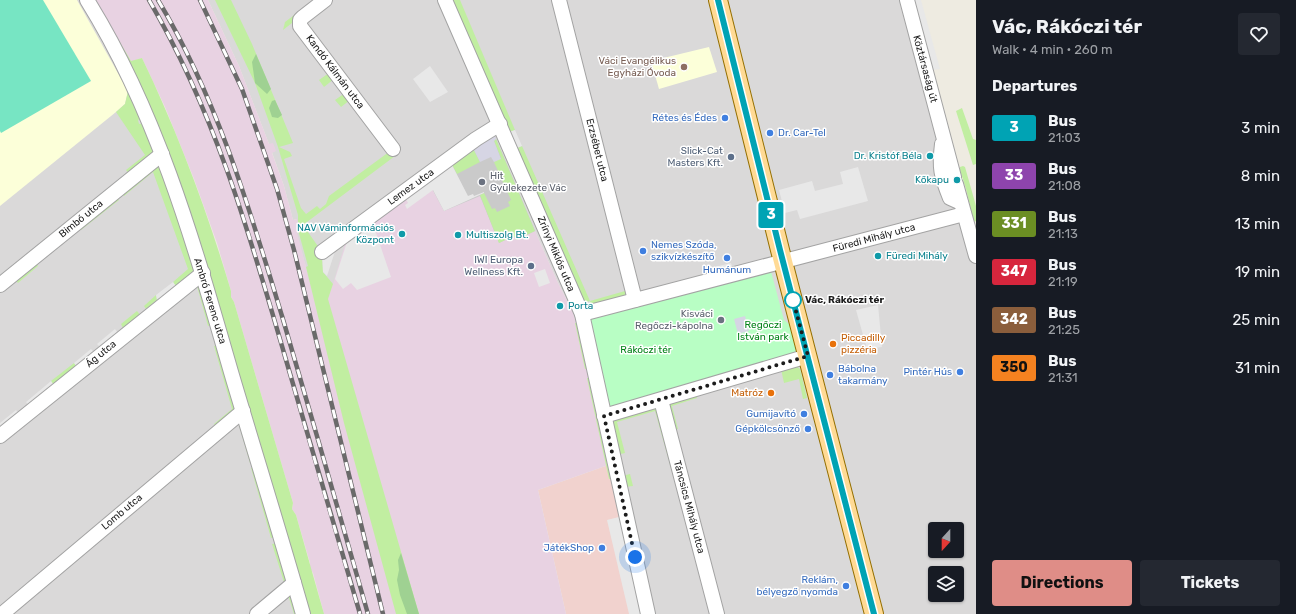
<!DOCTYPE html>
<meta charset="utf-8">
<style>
:root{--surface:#171b24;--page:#242831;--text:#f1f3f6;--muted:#9ea1a6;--accent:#df8d87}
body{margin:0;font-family:Rubik,sans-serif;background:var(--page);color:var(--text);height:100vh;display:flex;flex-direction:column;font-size:15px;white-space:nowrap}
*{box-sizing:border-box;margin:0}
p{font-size:13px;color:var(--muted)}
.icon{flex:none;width:22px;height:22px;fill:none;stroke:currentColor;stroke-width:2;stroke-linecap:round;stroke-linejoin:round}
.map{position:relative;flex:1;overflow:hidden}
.drawer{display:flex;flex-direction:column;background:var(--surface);width:320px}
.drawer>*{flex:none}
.badge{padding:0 8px;border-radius:3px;font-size:14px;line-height:26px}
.needle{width:26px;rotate:201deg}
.fabs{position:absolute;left:928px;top:522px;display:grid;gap:8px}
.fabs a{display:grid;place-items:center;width:36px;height:36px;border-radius:4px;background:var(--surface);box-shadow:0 1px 3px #0004;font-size:20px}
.you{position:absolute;width:20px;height:20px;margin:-10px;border:3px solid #fff;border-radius:50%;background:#1a73e8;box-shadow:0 0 0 6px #1a73e833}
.map>.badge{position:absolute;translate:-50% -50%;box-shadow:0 0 0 2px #fff}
h2{padding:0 16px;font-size:15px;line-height:36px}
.round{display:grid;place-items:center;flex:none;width:42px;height:42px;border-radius:4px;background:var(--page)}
.head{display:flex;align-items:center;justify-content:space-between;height:68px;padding:0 16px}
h1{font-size:19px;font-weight:700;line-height:30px}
.action{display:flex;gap:8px;margin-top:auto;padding:8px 16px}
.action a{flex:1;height:46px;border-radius:4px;background:var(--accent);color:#111;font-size:16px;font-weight:700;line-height:46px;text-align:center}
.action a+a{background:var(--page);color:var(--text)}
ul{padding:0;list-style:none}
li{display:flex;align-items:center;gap:12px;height:48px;padding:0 16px}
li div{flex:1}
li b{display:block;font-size:15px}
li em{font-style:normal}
li .badge{min-width:44px;font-weight:700;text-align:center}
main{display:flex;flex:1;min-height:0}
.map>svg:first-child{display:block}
.residential{fill:#dad9d9;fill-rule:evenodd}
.commercial{fill:#f1d2ce}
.industrial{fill:#e8d2e2}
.education{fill:#fcffd9}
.religious{fill:#cacaca}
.grass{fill:#c1eea1}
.forest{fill:#9fd192}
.park{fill:#b8fec4}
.pitch{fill:#77e5c3}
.parking{fill:#e8e8e8}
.plaza{fill:#d6d5e4}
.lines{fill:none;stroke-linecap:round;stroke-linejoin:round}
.minor-casing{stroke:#a3a3a3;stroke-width:16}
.major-casing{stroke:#946f00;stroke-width:20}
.minor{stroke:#fff;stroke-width:14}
.major{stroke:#ffda95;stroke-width:18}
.rail-casing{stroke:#6a6a6a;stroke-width:4.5}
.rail{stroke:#fff;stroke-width:3;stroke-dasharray:9;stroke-linecap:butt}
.line-casing{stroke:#fff;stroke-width:9}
.line{stroke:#00a3b4;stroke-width:6}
.walk{stroke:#1c1c1c;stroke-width:4;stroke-dasharray:0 7.2}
.education-dot{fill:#8d6e63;stroke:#fff;stroke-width:1.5}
.shop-dot{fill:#3f7fe0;stroke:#fff;stroke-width:1.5}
.culture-dot{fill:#0f9aa8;stroke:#fff;stroke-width:1.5}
.service-dot{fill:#5c6f8a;stroke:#fff;stroke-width:1.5}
.worship-dot{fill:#6b7280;stroke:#fff;stroke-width:1.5}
.stop-dot{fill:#fff;stroke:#00a3b4;stroke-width:2}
.food-dot{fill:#e8710a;stroke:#fff;stroke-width:1.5}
.labels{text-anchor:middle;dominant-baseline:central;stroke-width:3;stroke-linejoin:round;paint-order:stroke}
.education-label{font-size:10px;fill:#785e54;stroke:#fff;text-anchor:end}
.street-label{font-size:10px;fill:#1c1c1c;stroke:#fff}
.shop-label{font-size:10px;fill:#366cbe;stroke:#fff;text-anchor:end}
.service-label{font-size:10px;fill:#4e5e75;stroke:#fff;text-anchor:end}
.culture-label{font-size:10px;fill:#0d838f;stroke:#fff;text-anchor:end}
.worship-label{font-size:10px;fill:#5b616d;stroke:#fff;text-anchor:start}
.stop-label{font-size:10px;font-weight:bold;fill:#1c1c1c;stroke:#fff;text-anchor:start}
.park-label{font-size:10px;fill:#028217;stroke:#fff}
.food-label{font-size:10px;fill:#c56008;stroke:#fff;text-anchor:start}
</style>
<main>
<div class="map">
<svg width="976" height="614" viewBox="0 0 976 614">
<rect width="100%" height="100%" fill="#eeebe1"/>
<g class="residential">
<path d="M 0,0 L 95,0 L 107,18 L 324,614 L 0,614 Z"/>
<path d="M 208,0 L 907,0 L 976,248 L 976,614 L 644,614 L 573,312 L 558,283 L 535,231 L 333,284 L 309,278 L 295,229 L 297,219 L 293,220 L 284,186 L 269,144 L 239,66 ZM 935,529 L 957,529 L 957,551 L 935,551 ZM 935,573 L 957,573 L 957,595 L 935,595 Z"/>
</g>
<path class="commercial" d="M 611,464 L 644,614 L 566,614 L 538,490 Z"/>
<path class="industrial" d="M 95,0 L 208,0 L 239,66 L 269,144 L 273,143 L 275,148 L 276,151 L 272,153 L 284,186 L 293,220 L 297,219 L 299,228 L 296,229 L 309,278 L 333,284 L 346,241 L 428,181 L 444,211 L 480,195 L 516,239 L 535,231 L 558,283 L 573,312 L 611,464 L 538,490 L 566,614 L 324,614 L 313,573 L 310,568 L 310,563 L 296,515 L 292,509 L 293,503 L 234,302 L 231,297 L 231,291 L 217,243 L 194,179 L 165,107 L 142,58 L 131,62 Z"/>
<g class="education">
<path d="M 0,0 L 77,0 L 128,91 L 125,104 L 116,112 L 0,206 Z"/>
<path d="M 709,47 L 717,72 L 659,89 L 651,61 Z"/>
</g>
<path class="religious" d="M 494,134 L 535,231 L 516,240 L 514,236 L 499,243 L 480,196 L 444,211 L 428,181 Z"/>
<g class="grass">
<path d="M 93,0 L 95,0 L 131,61 L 142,58 C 178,133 207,210 231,291 L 231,297 L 234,302 L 293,503 L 292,509 L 296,515 L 324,614 L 294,614 L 272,544 L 281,542 L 279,536 L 271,538 L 251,468 L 259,466 L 257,461 L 250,463 L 239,425 L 240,420 L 217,428 L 214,424 L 232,409 L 214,346 L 223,344 L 217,323 L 208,326 L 197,286 L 176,287 L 173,282 L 188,269 L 153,172 L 124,196 L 121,192 L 168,157 Z"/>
<path d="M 215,0 L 231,0 L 252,44 L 293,143 L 279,147 L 290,152 L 292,156 L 284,159 L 301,208 L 306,214 L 317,206 L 320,209 L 326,204 L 329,196 L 393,149 L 399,153 L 303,225 L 322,252 L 323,272 L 333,284 L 328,299 L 419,614 L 396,614 L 344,423 L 306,267 L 308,266 L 298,230 L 298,215 L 278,147 L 255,83 Z"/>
<path d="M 314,0 L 296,15 L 292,23 L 283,30 L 285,22 Z"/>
<path d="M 450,0 L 460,0 L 515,130 L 507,133 Z"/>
<path d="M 329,73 L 334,79 L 324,87 L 319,80 Z"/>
<path d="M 128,91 L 141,118 L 138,120 L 139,124 L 144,123 L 154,154 L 130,175 L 126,170 L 145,155 L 116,112 L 125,104 Z"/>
<path d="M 345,93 L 350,100 L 341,107 L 335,100 Z"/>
<path d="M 962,108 L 973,139 L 976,140 L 976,164 L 973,165 L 956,111 Z"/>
<path d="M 496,139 L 535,231 L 516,240 L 514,236 L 499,243 L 480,195 L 484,193 L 492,209 L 495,208 L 497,212 L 510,206 L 508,202 L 511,200 L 494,162 L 501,158 L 494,141 Z"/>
<path d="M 522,146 L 590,301 L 625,291 L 626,297 L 591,306 L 590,301 L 583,303 L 515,149 Z"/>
<path d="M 473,148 L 480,162 L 457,174 L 451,163 Z"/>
<path d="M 963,166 L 965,167 L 976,206 L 976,221 L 974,222 L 966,189 L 960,170 L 960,167 Z"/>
<path d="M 116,196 L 119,200 L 81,230 L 78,226 Z"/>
<path d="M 35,261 L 38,266 L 18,283 L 14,278 Z"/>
<path d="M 156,295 L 157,300 L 146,309 L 144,306 Z"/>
<path d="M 137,311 L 141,316 L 124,330 L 121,324 Z"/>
<path d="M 575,323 L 579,323 L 589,368 L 585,369 Z"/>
<path d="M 74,363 L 78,368 L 55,387 L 51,381 Z"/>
<path d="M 796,366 L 800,369 L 807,398 L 803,399 L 799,379 L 784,383 L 781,369 Z"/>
<path d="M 587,378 L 591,378 L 613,479 L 609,479 Z"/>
<path d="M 696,394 L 697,398 L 672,406 L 678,429 L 674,430 L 667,403 Z"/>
<path d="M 655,406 L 655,410 L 660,409 L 677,474 L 673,475 L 655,411 L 617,422 L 625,453 L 616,455 L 610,423 L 615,417 Z"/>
<path d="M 630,474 L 633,486 L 625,487 L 622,476 Z"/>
</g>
<g class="forest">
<path d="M 256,54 L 271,89 L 267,94 L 255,83 L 252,62 Z"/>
<path d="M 275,100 L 282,115 L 278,118 L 272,117 L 269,108 L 272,101 Z"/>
<path d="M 401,553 L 419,614 L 407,614 L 400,595 L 397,580 L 399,570 L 398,560 Z"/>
</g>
<path class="park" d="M 769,264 L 784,320 L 794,328 L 802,357 L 604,416 L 582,314 Z"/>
<path class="pitch" d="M 0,0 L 43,0 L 91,81 L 1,133 L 0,131 Z"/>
<g class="parking">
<path d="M 907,0 L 921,0 L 940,69 L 926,71 Z"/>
<path d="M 430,66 L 448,92 L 430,102 L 413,79 Z"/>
<path d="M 515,130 L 522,146 L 511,150 L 504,134 Z"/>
<path d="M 451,163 L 468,196 L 473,194 L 474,196 L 484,192 L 484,193 L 444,211 L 433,190 L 407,209 L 405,205 L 408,203 L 403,193 Z"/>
<path d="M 858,167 L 868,201 L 800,219 L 797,210 L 785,213 L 779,190 L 812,181 L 815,191 L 843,184 L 840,172 Z"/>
<path d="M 373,224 L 391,277 L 357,290 L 351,283 L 343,289 L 335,279 L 347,242 Z"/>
<path d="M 339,239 L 327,276 L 323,272 L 322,252 Z"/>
<path d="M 731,263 L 734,274 L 718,278 L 715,267 Z"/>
<path d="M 545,269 L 550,283 L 539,287 L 534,273 Z"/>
<path d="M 173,282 L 179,290 L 151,313 L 146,309 L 157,300 L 156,295 Z"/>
<path d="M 878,305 L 882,347 L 867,349 L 856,310 Z"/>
<path d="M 115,329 L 121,337 L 104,351 L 97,344 Z"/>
<path d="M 91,349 L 97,356 L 80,371 L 74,363 Z"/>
<path d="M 51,381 L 62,396 L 53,403 L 48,397 L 0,431 L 0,423 L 16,410 L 19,414 L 30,407 L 26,402 Z"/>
<path d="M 623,516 L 648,614 L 629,614 L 607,520 Z"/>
</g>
<g class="plaza">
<path d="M 494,134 L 496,139 L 494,141 L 501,159 L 494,162 L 491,157 L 480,162 L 473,148 Z"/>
<path d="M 745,316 L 749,331 L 738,334 L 734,319 Z"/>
</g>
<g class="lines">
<defs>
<g id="minor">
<path d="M 87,0 C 158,114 194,244 231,372 C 255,453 280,533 303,614"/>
<path d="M 325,0 L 303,17 L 300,20 L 300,26 L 393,149"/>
<path d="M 445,0 L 582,314 L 648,614"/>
<path d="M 559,0 L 635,300"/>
<path d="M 907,0 L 954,177"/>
<path d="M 942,144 C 939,168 941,176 950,198 L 961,203"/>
<path d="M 956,184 L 976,256"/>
<path d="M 322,252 L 476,139 L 500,124"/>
<path d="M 0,285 L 162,154"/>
<path d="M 582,314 L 964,214"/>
<path d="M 661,400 L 717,614"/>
<path d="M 604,416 L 808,356"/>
<path d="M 0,436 L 203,273"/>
<path d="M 2,614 L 243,411"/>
<path d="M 257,614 L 294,583"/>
</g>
<path id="major" d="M 718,0 L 780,250 L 874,614"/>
</defs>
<use href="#minor" class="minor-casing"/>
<use href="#major" class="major-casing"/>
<use href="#minor" class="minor"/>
<use href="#major" class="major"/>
<defs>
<g id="rail">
<path d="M 149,0 C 215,113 248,229 284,353 C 309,440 334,527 360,614"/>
<path d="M 158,0 C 217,98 249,207 282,316 C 311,415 340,515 368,614"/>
<path d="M 200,0 L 242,89 L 277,189 L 294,250 L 383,614"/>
</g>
</defs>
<use href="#rail" class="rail-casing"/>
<use href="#rail" class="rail"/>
</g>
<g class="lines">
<defs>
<path id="line" d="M 718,0 L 780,250 L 874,614"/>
</defs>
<use href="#line" class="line-casing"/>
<use href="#line" class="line"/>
<path class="walk" d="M 635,557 L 604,416 L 808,356 L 793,300"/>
</g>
<circle class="education-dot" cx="684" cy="67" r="4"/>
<g class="shop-dot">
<circle cx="725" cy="118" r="4"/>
<circle cx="770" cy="133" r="4"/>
<circle cx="643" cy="251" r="4"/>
<circle cx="727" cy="258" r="4"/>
<circle cx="960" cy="372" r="4"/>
<circle cx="830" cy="375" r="4"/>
<circle cx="804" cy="414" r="4"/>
<circle cx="808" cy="429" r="4"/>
<circle cx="602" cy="548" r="4"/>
<circle cx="846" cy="586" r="4"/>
</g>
<g class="culture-dot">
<circle cx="930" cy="156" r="4"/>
<circle cx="957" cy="180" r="4"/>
<circle cx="402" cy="234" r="4"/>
<circle cx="458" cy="235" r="4"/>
<circle cx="878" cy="256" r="4"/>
<circle cx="560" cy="306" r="4"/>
</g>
<g class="service-dot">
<circle cx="731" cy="157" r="4"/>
<circle cx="531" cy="266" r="4"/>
</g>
<g class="worship-dot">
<circle cx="482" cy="182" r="4"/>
<circle cx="721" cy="320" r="4"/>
</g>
<circle class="stop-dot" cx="793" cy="300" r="8"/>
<g class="food-dot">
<circle cx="833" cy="344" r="4"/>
<circle cx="771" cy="393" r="4"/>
</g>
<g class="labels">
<g class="education-label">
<text x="676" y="61">Váci Evangélikus<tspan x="676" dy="12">Egyházi Óvoda</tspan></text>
</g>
<g class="street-label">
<text transform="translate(925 69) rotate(75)">Köztársaság út</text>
<text transform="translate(335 72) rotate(53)">Kandó Kálmán utca</text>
<text transform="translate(597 150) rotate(76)">Erzsébet utca</text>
<text transform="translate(411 187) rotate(-36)">Lemez utca</text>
<text transform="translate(81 219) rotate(-39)">Bimbó utca</text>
<text transform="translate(874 238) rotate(-15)">Füredi Mihály utca</text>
<text transform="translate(556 254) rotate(67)">Zrínyi Miklós utca</text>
<text transform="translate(210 301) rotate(73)">Ambró Ferenc utca</text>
<text transform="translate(101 354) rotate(-39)">Ág utca</text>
<text transform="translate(689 507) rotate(75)">Táncsics Mihály utca</text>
<text transform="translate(122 512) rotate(-40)">Lomb utca</text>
</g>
<g class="shop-label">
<text x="717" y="118">Rétes és Édes</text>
<text x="778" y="133" text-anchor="start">Dr. Car-Tel</text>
<text x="651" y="245" text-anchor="start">Nemes Szóda,<tspan x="651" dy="12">szikvízkészítő</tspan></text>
<text x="727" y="270" text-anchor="middle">Humánum</text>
<text x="838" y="369" text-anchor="start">Bábolna<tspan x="838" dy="12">takarmány</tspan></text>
<text x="952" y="372">Pintér Hús</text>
<text x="796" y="414">Gumijavító</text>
<text x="800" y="429">Gépkölcsönző</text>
<text x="594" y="548">JátékShop</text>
<text x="838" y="580">Reklám,<tspan x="838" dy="12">bélyegző nyomda</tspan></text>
</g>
<g class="service-label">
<text x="723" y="151">Slick-Cat<tspan x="723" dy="12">Masters Kft.</tspan></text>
<text x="523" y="260">IWI Europa<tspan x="523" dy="12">Wellness Kft.</tspan></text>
</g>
<g class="culture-label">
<text x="922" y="156">Dr. Kristóf Béla</text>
<text x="949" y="180">Kőkapu</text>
<text x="394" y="228">NAV Váminformációs<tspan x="394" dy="12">Központ</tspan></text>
<text x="466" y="235" text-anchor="start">Multiszolg Bt.</text>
<text x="886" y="256" text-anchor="start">Füredi Mihály</text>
<text x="568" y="306" text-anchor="start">Porta</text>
</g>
<g class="worship-label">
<text x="490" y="176">Hit<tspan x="490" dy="12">Gyülekezete Vác</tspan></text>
<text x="713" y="314" text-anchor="end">Kisváci<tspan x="713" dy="12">Regőczi-kápolna</tspan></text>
</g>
<g class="stop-label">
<text x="805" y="300">Vác, Rákóczi tér</text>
</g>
<g class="park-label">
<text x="763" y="325">Regőczi<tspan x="763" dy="12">István park</tspan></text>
<text x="646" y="350">Rákóczi tér</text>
</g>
<g class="food-label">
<text x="841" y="338">Piccadilly<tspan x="841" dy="12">pizzéria</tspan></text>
<text x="763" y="393" text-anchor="end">Matróz</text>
</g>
</g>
</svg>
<div class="fabs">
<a><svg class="needle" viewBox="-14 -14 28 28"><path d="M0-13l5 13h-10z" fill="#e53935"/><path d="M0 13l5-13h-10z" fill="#9ea1a6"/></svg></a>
<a><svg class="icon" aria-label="layers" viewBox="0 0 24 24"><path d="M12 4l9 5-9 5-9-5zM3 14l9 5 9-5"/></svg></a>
</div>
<div class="you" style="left:635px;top:557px"></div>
<b class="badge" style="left:771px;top:215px;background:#00a3b4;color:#fff">3</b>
</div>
<section class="drawer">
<div class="head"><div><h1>Vác, Rákóczi tér</h1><p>Walk · 4 min · 260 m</p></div><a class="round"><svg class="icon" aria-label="heart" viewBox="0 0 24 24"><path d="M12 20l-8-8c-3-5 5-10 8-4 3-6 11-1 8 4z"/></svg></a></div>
<h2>Departures</h2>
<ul>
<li><span class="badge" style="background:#00a3b4;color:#fff">3</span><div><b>Bus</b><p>21:03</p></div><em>3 min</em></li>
<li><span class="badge" style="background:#8e44ad;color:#fff">33</span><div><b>Bus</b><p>21:08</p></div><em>8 min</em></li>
<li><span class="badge" style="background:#6b8e23;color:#fff">331</span><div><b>Bus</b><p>21:13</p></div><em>13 min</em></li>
<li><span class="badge" style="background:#d7263d;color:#fff">347</span><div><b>Bus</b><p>21:19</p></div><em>19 min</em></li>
<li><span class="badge" style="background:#8b5e3c;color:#fff">342</span><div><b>Bus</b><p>21:25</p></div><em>25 min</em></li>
<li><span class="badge" style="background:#f58220;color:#111">350</span><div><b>Bus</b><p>21:31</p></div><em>31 min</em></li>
</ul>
<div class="action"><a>Directions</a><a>Tickets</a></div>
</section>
</main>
